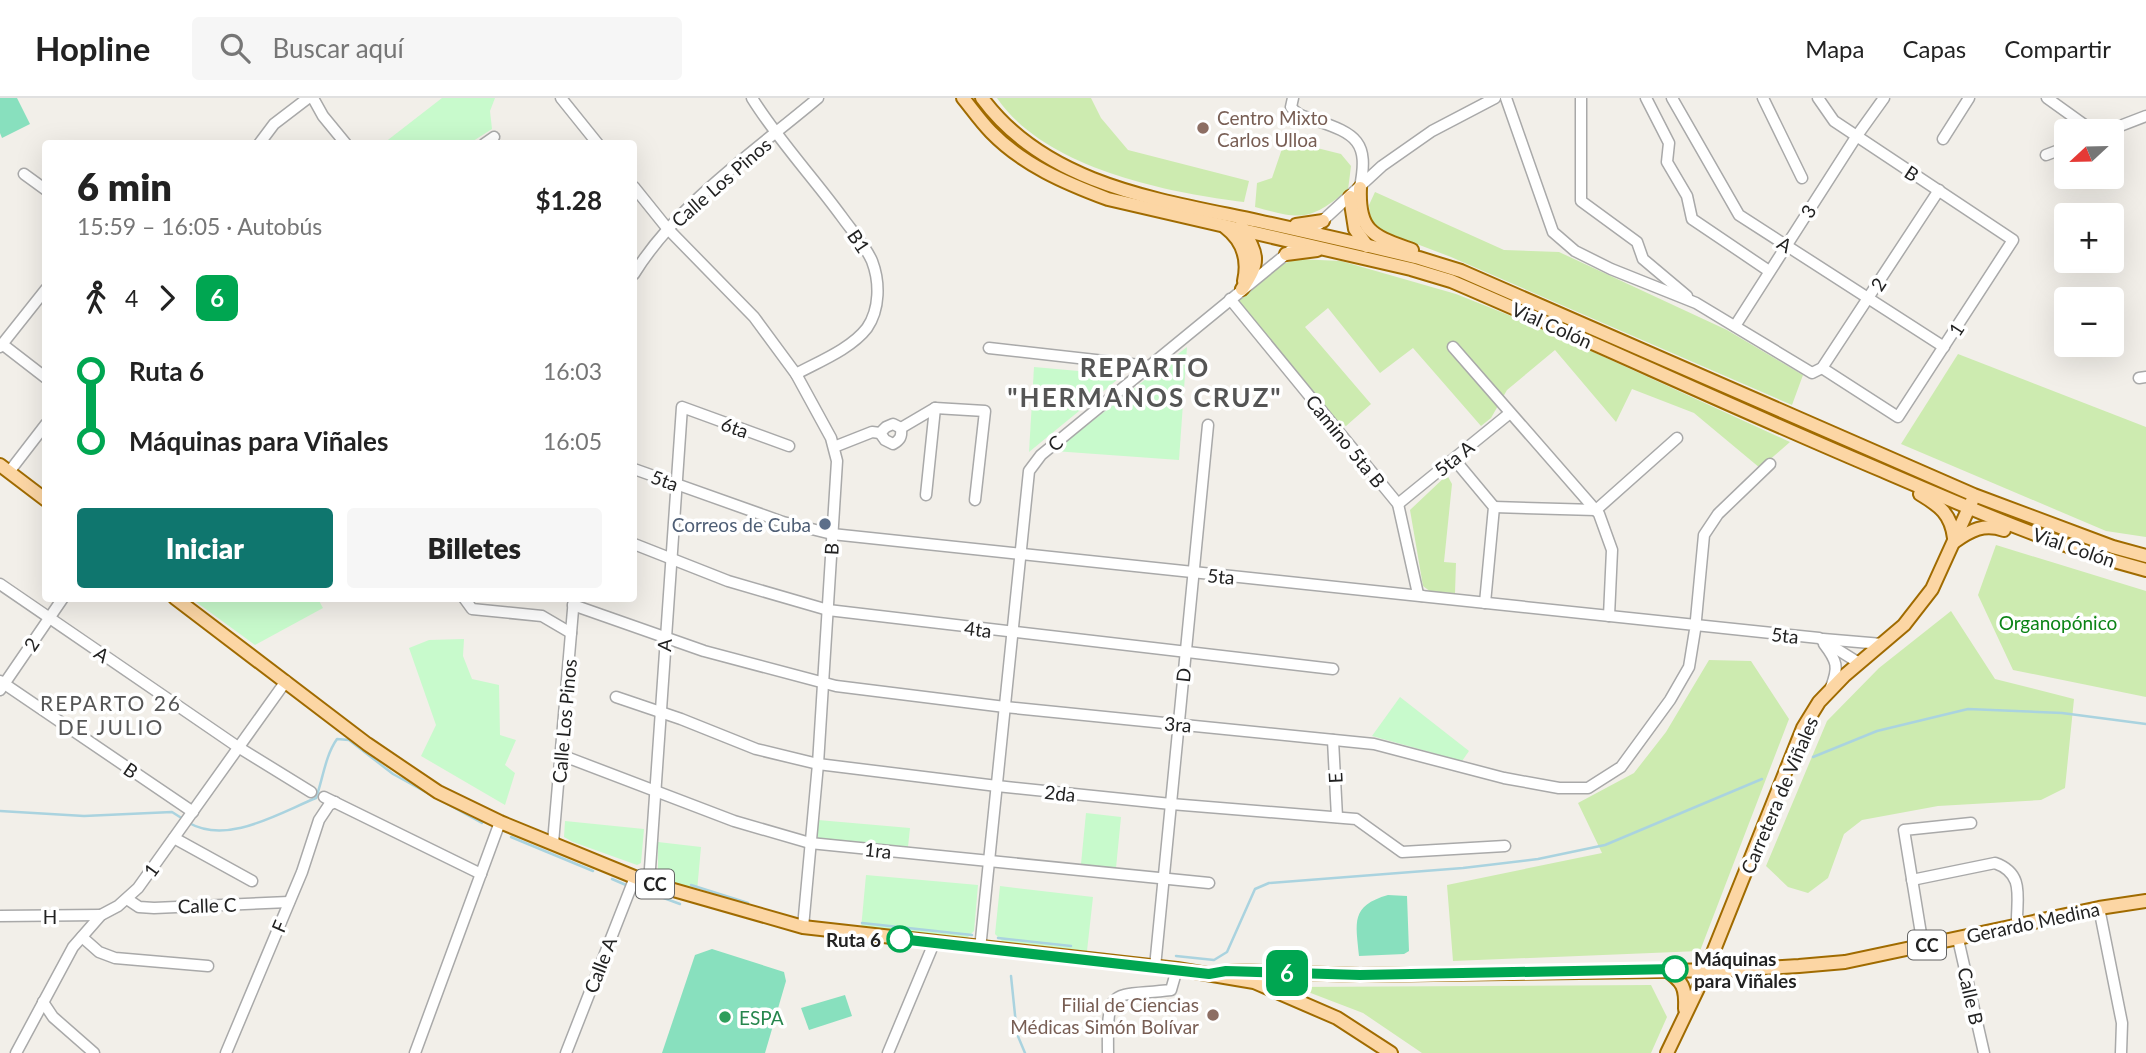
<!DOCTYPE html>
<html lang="es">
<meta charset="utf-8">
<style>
:root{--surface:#fff;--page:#f6f6f6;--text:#222;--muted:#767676;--line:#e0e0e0;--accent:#0f766e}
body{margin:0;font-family:Lato,sans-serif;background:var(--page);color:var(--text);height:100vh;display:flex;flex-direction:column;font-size:26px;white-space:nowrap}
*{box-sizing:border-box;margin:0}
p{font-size:23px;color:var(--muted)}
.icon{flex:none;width:38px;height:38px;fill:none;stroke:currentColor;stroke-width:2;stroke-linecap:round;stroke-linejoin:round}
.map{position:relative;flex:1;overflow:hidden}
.panel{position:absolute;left:42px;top:42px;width:595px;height:462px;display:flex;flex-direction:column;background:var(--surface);border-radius:7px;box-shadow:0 7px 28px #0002}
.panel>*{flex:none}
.badge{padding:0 14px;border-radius:10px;font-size:24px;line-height:46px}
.needle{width:46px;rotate:248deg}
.buttons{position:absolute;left:2054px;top:21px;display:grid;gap:14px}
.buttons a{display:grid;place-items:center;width:70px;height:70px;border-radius:7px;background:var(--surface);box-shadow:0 7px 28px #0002;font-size:35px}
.map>.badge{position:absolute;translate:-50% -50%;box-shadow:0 0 0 4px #fff}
.legs{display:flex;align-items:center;gap:10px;height:77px;padding:0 35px;font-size:23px}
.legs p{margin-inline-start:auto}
.overview{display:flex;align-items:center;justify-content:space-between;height:119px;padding:0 35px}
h1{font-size:38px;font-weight:800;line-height:52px}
.action{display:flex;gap:14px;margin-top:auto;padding:14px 35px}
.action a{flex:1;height:80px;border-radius:7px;background:var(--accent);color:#fff;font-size:28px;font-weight:800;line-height:80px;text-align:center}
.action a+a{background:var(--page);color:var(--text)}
ul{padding:0 35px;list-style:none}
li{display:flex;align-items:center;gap:24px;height:70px;font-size:26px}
li i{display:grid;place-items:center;width:10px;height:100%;margin:0 9px;background:currentColor}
li i::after{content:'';width:18px;height:18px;margin:-9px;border:5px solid;border-radius:50%;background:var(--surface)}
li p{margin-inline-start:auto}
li:first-child i{background:linear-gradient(#0000 50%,currentColor 0)}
li:last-child i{background:linear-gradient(currentColor 50%,#0000 0)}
header{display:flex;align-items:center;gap:42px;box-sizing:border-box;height:98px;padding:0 35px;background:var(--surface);border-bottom:2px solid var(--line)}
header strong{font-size:33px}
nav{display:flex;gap:38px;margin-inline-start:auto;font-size:24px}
.search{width:490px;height:63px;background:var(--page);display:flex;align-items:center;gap:18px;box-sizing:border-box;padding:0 24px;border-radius:7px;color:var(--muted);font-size:26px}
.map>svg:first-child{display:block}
.grass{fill:#cdebb0}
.park{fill:#c8facc}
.pitch{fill:#88e0be}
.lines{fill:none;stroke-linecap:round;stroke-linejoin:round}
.stream{stroke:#aad3df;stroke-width:2.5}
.minor-casing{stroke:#a9a9a9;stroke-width:13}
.major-casing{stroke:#a06b00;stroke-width:16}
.minor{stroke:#fff;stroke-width:10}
.major{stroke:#fcd6a4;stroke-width:12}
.line-1-casing{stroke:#fff;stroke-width:16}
.line-1{stroke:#00a651;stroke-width:10}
.education-dot{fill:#8d6e63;stroke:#fff;stroke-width:2.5}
.service-dot{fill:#5c6f8a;stroke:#fff;stroke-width:2.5}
.stop-1-dot{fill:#fff;stroke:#00a651;stroke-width:3.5}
.leisure-dot{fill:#2e9e5b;stroke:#fff;stroke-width:2.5}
.labels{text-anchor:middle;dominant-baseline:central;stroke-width:7;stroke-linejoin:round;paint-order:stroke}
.shield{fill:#fff;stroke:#646464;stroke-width:2}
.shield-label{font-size:18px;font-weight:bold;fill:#222}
.education-label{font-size:19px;fill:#785e54;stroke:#fff;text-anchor:start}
.street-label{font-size:19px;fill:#222;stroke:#fff}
.service-label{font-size:19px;fill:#4e5e75;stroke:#fff;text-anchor:end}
.park-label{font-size:19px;fill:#0c8416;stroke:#fff}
.stop-label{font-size:19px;font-weight:bold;fill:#222;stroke:#fff;text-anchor:end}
.leisure-label{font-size:19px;fill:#27864d;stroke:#fff;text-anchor:start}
.neighbourhood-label{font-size:21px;letter-spacing:2px;fill:#555;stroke:#fff}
.district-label{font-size:26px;font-weight:bold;letter-spacing:2px;fill:#555;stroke:#fff}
</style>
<header>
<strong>Hopline</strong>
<div class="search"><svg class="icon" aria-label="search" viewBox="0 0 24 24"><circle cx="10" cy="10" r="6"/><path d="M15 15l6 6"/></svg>Buscar aquí</div>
<nav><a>Mapa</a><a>Capas</a><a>Compartir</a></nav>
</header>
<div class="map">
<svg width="2146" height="955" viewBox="0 0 2146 955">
<rect width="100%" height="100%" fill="#f2efe9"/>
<g class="grass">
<path d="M 997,0 L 1091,0 L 1101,20 L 1128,52 L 1249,83 L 1244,104 C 1165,94 1045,70 997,0 Z"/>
<path d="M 1285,42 L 1341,56 L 1351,68 L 1348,92 C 1309,123 1303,122 1255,109 L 1257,85 L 1272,80 Z"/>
<path d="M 1375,94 L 1504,152 L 1559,154 L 1727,232 L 1803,277 L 1792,307 L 1451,159 L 1380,132 L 1371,123 L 1369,107 Z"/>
<path d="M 1296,161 L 1341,163 L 1456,196 L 1541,230 L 1790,344 L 1760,370 L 1694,315 L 1632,291 L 1616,324 L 1555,252 L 1507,292 L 1491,320 L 1481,328 L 1413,250 L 1380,275 L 1328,210 L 1305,229 L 1371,306 L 1346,328 L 1339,325 L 1238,202 L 1283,166 Z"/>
<path d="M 1958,256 L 2146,329 L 2146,439 L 2106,433 L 1901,346 Z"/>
<path d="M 1447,377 L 1452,386 L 1444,464 L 1456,465 L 1455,495 L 1431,494 L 1423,488 L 1410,412 Z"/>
<path d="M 1996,447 L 2146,493 L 2146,599 L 2013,572 L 1978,497 Z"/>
<path d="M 1951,513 L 1995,581 L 2074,601 L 2065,690 L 2041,702 L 1938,708 L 1862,722 L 1844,736 L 1828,780 L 1808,795 L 1788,789 L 1766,768 L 1827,623 L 1879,570 Z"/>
<path d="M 1709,562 L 1751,563 L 1789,621 L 1700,853 L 1453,863 L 1447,787 L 1602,755 L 1578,705 L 1634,675 L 1666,634 Z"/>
<path d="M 1651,887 L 1667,919 L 1651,955 L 1422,955 L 1363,915 L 1295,889 Z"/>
</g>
<g class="park">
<path d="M 442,0 L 495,0 L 490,13 L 492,31 L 470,45 L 384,45 Z"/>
<path d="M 1187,249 L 1179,362 L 1054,353 Z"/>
<path d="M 1034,269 L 1123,277 L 1029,354 Z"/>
<path d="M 192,501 L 318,501 L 323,510 L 255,547 Z"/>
<path d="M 464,541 L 463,558 L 472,581 L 499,587 L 500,637 L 516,642 L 505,667 L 515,675 L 505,707 L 421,658 L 436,627 L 409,550 L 429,542 Z"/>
<path d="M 1400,599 L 1469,653 L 1462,663 L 1372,638 Z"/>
<path d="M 1086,715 L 1121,719 L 1116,770 L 1081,766 Z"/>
<path d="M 818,722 L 910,730 L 908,749 L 818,740 Z"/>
<path d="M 565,723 L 644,731 L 641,765 L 637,767 L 573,744 L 564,739 Z"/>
<path d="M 658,744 L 701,749 L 697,793 L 658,779 Z"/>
<path d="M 866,777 L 978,787 L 974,833 L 966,841 L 861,831 Z"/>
<path d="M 1000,788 L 1093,799 L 1087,853 L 1002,843 L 995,836 Z"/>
</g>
<g class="pitch">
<path d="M 0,0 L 17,0 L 30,26 L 2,40 L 0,35 Z"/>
<path d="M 1388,797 L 1407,798 L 1409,853 L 1404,856 L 1359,858 C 1356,824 1350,808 1388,797 Z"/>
<path d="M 712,851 L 784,874 L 786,883 L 765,955 L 662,955 L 695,857 Z"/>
<path d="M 845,897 L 852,918 L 809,932 L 801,910 Z"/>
</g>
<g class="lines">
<g class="stream">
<path d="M 1813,659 L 1877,633 L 1968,611 L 2062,615 L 2146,626"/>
<path d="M 0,713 L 84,718 L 172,714 L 183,721"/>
<path d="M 189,725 C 228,747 279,715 316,700 C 323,681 325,658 337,641 L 349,642 L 393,676 L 482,725"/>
<path d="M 511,739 L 593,773"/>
<path d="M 612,781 L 626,787"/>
<path d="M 691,787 L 748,805"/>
<path d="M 642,792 L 680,806"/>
<path d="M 862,825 L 972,837"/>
<path d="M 998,840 L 1071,848"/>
<path d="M 1176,858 L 1214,862 L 1227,854 L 1255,791 L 1269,785 L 1463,770 L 1538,761 L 1605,747 L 1762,681"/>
<path d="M 1011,878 L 1017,936 L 1025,955"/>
</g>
<defs>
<g id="minor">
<path d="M 313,0 L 323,18 L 346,46"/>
<path d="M 561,0 L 598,46"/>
<path d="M 752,0 C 778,42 813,79 842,119 C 852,133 865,147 872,163 C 880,184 880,211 867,230 C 851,251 818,264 796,276"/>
<path d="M 1293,0 L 1291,9 C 1298,18 1304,18 1315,22 C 1357,36 1369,44 1360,89"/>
<path d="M 1506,0 L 1553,134 L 1575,153 L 1611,171 L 1696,205 L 1812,275 L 1822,270 L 1939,92"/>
<path d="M 1581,0 L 1581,103 L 1637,144 L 1643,161 L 1687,198"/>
<path d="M 1646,0 L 1669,45 L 1667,64 L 1687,98 L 1692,121 L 1769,173"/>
<path d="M 1672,0 L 1739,117 L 1944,249"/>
<path d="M 1763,0 L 1802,80"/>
<path d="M 1818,0 L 1834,23 L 2013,142 L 1898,319 L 1822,270"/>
<path d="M 2047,0 L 2093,33"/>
<path d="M 2107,33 L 2146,18"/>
<path d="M 1943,41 L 1969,0"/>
<path d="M 259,46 L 274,26 L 308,0"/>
<path d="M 484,46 L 494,39"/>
<path d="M 2046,57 L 2067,49"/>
<path d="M 24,76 L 46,92"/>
<path d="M 634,89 L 667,130 L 754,219 L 796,276 L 831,340 L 837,363 L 818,666 L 803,829"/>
<path d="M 1319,126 L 1382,68 L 1432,33 L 1495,0"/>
<path d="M 634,176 C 677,106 755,53 818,0"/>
<path d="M 1230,201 L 1398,406 L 1418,496 L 1422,498"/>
<path d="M 1735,228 L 1856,39 L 1884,0"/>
<path d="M 2,246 L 46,280"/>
<path d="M 0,249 L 46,191"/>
<path d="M 1453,249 L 1599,416 L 1612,452 L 1609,518"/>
<path d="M 989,250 L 1149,268"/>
<path d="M 2139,280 L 2146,279"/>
<path d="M 880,335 L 885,342 L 893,346 C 900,342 902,339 901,330"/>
<path d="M 834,349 L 872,334 L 880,335 L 886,329 L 893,326 L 901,330 L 935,310 L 985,313 L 975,402"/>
<path d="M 1454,361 L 1494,409 L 1485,505"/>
<path d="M 634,371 L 783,424 L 832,436 L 1819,540 L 1859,565"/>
<path d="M 9,374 L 46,326"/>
<path d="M 926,397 L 935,310"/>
<path d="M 1398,406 L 1510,315"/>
<path d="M 1494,409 L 1596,412 L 1677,340"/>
<path d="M 634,446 L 728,483 L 828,512 L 1333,571"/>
<path d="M 0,486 L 238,649 L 311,694"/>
<path d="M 464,500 L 472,511 L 542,518 L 571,535"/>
<path d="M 573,507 L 704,553 L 836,588 L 1005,609 L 1374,646 L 1504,680 L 1559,690 L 1588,690 L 1621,669 L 1670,602 L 1689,569 L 1695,532 L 1704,437 L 1718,416 L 1770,366"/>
<path d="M 1823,541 L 1882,546"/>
<path d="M 1824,546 C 1837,563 1839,569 1831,589"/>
<path d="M 0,583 L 193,714"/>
<path d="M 0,592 L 63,500"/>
<path d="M 616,599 L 681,621 L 756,651 L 818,666 L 997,688 L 1171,706 L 1356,721 L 1402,754 L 1505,748"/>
<path d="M 1333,642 L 1337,719"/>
<path d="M 561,657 L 734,723 L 810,745 L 1209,785"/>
<path d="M 324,699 L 481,776"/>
<path d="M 174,740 L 252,783"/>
<path d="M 553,745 L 574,500"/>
<path d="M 1912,782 L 1995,765 C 2026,776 2016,801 2017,828"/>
<path d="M 649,785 L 682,309 L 789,348"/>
<path d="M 127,801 L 139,809 L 154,810 L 289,804"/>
<path d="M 2099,810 L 2122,925 L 2121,955"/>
<path d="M 0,818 L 101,817"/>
<path d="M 82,839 L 99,854 L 115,860 L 208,868"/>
<path d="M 1958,841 L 1984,955"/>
<path d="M 1923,848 L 1904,732 L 1971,725"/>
<path d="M 980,851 L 1029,373 L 1041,357 L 1290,153"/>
<path d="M 1155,869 L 1208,327"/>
<path d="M 43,904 L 53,919 L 94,955"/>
<path d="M 16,955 L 73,849 L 101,817 L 118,808 L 138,790 L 286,583"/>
<path d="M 226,955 L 302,774 L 319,722 L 329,707 L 335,704"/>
<path d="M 415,955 L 500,724"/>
<path d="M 566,955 L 635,779"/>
<path d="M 888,955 L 934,845"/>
<path d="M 1108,955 C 1107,886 1111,899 1171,892 L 1177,871"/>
</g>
<g id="major">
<path d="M 963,0 C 972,11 981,24 991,34 C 1023,67 1065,85 1108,101 L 1411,171 L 1451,183 C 1596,245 1738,312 1883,373 C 1969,410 2055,448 2146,472"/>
<path d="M 982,0 C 1046,87 1159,102 1258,123 C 1312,135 1366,147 1419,160 L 1461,173 L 1974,397 L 2113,449 L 2146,458"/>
<path d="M 1360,90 C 1358,135 1374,138 1412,152"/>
<path d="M 1350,99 L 1355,131 L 1367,148"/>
<path d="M 1296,127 L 1323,123"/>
<path d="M 1241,128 C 1258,158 1261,162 1242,191"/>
<path d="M 1225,129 C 1242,142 1249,161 1244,183"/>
<path d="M 1286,156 L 1317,152"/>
<path d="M 0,367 L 46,402"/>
<path d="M 1920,396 C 1940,408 1951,416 1954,440"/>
<path d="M 1954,444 C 1971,432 1984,425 2004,432"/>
<path d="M 175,500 L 367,646 L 438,694 L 500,724 L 649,785 L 803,829 L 1177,871 L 1254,884 L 1337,920 L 1391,955"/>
<path d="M 1665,871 C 1683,884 1686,889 1685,911"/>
<path d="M 1231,873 L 1360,877 L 1729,872 L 1799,868 L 1845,864 L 2099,810 L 2146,803"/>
<path d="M 1667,955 L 1702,882 L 1803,630 L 1819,604 L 1844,578 L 1904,527 L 1932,491 L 1972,403"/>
</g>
</defs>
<use href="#minor" class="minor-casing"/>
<use href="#major" class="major-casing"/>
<use href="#minor" class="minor"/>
<use href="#major" class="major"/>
</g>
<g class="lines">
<defs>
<path id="line-1" d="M 900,841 L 1209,876 L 1226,873 L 1360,877 L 1675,871"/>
</defs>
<use href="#line-1" class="line-1-casing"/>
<use href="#line-1" class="line-1"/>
</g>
<g class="education-dot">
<circle cx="1203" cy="30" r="7"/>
<circle cx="1213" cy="917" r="7"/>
</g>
<circle class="service-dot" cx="825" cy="426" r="7"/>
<g class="stop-1-dot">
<circle cx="900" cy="841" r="12"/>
<circle cx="1675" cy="871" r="12"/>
</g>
<circle class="leisure-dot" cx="725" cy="919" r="7"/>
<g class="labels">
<g class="shield">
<rect x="636" y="771.5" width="38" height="29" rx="5"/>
<rect x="1908" y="832.5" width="38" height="29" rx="5"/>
</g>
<g class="shield-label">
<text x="655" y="786">CC</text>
<text x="1927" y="847">CC</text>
</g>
<g class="education-label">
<text x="1217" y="19">Centro Mixto<tspan x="1217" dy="22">Carlos Ulloa</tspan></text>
<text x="1199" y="906" text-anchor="end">Filial de Ciencias<tspan x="1199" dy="22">Médicas Simón Bolívar</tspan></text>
</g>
<g class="street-label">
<text transform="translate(1912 75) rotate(33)">B</text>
<text transform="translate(721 84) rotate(-41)">Calle Los Pinos</text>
<text transform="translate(1808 113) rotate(-57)">3</text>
<text transform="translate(859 143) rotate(56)">B1</text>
<text transform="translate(1785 146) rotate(32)">A</text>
<text transform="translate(1878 186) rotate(-57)">2</text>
<text transform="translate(1552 227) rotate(24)">Vial Colón</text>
<text transform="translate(1956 231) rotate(-57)">1</text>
<text transform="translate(735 329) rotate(20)">6ta</text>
<text transform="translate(1346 343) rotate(51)">Camino 5ta B</text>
<text transform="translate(1055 345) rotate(-39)">C</text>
<text transform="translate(1454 360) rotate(-39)">5ta A</text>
<text transform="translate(665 382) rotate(20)">5ta</text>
<text transform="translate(2074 449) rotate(19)">Vial Colón</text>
<text transform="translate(831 451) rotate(-87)">B</text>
<text transform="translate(1221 478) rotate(5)">5ta</text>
<text transform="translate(978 531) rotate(7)">4ta</text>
<text transform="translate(1785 537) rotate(6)">5ta</text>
<text transform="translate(31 546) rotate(-56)">2</text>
<text transform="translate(664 547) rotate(-86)">A</text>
<text transform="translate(102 556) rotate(35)">A</text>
<text transform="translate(1183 577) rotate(-84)">D</text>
<text transform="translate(564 623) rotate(-85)">Calle Los Pinos</text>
<text transform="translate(1178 626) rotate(5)">3ra</text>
<text transform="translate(131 672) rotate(34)">B</text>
<text transform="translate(1335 680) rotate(-93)">E</text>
<text transform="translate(1060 695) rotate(6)">2da</text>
<text transform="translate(1779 697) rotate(-67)">Carretera de Viñales</text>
<text transform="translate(878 752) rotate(6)">1ra</text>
<text transform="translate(151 772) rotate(-54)">1</text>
<text transform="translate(207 807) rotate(-2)">Calle C</text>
<text x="50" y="818">H</text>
<text transform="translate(2033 824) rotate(-12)">Gerardo Medina</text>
<text transform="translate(279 828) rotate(-67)">F</text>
<text transform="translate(600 867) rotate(-69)">Calle A</text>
<text transform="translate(1971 898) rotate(77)">Calle B</text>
</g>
<g class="service-label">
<text x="811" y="426">Correos de Cuba</text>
</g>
<g class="park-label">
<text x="2058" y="524">Organopónico</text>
</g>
<g class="stop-label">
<text x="881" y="841">Ruta 6</text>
<text x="1694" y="860" text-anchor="start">Máquinas<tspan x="1694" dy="22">para Viñales</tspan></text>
</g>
<g class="leisure-label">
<text x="739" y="919">ESPA</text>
</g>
<g class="neighbourhood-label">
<text x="111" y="604">REPARTO 26<tspan x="111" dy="24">DE JULIO</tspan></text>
</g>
<g class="district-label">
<text x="1145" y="269">REPARTO<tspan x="1145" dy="30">"HERMANOS CRUZ"</tspan></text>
</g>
</g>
</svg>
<div class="buttons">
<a><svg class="needle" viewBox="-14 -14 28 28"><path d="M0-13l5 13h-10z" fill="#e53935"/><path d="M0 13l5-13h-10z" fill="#767676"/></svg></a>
<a>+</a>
<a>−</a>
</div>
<b class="badge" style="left:1287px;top:875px;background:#00a651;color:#fff">6</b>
<section class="panel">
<div class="overview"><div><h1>6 min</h1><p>15:59 – 16:05 · Autobús</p></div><b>$1.28</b></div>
<div class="legs"><svg class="icon" aria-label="walk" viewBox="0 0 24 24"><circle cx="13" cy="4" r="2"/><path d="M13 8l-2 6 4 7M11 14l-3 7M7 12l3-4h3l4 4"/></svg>4<svg class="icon" aria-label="forward" viewBox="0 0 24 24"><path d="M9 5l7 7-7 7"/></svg><b class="badge" style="background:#00a651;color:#fff">6</b></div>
<ul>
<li><i style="color:#00a651"></i><b>Ruta 6</b><p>16:03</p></li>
<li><i style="color:#00a651"></i><b>Máquinas para Viñales</b><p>16:05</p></li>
</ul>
<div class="action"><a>Iniciar</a><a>Billetes</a></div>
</section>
</div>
